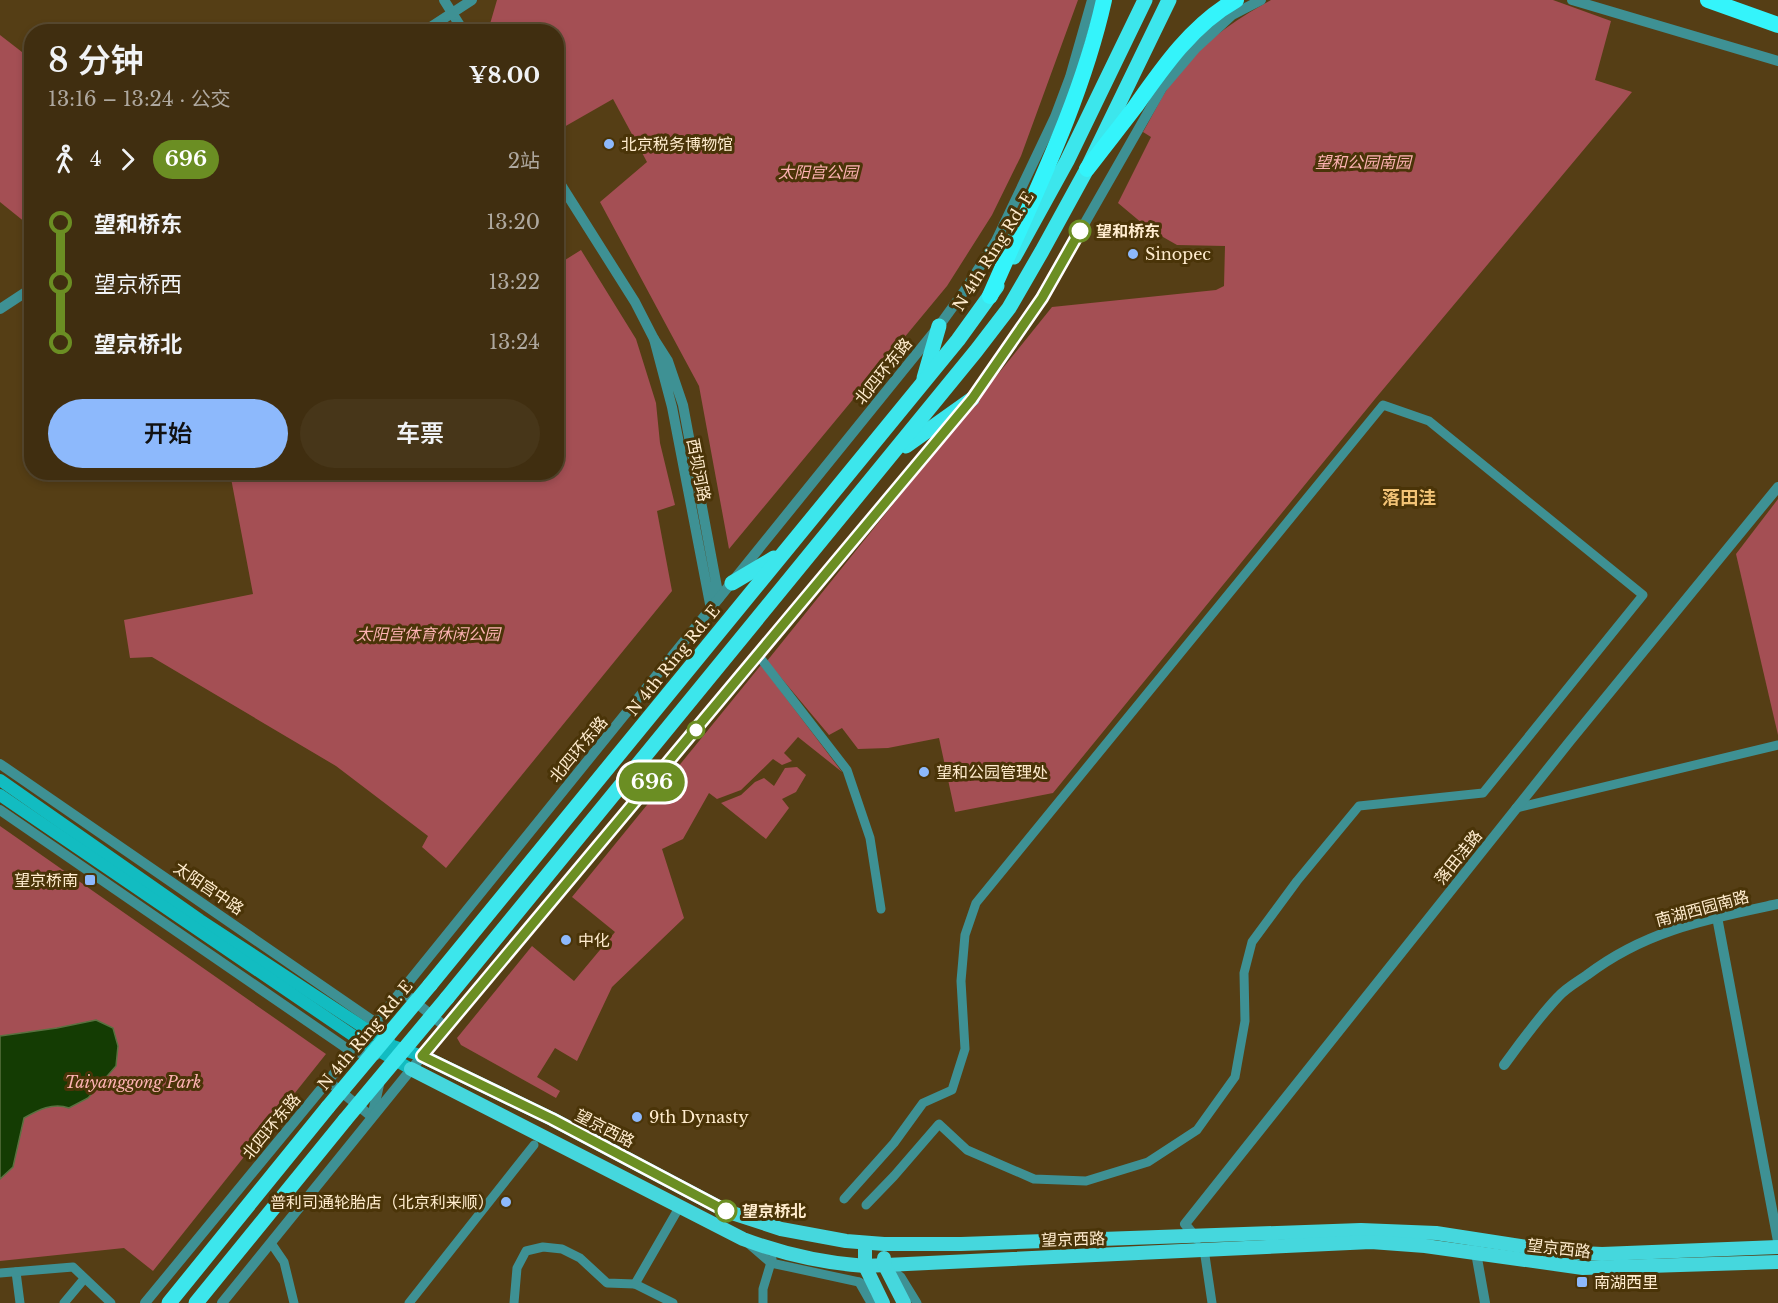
<!DOCTYPE html>
<html lang="zh">
<meta charset="utf-8">
<style>
:root{--surface:#402e10;--page:#473619;--text:#f1f3f6;--muted:#aea89f;--line:#594a30;--accent:#8db9fc}
body{margin:0;font-family:"Libre Baskerville","Noto Sans SC",serif;background:var(--page);color:var(--text);height:100vh;display:flex;flex-direction:column;font-size:22px;white-space:nowrap}
*{box-sizing:border-box;margin:0}
p{font-size:20px;color:var(--muted)}
.icon{flex:none;width:33px;height:33px;fill:none;stroke:currentColor;stroke-width:2;stroke-linecap:round;stroke-linejoin:round}
.map{position:relative;flex:1;overflow:hidden}
.sheet{position:absolute;left:24px;top:24px;width:540px;height:456px;display:flex;flex-direction:column;background:var(--surface);border-radius:24px;box-shadow:0 3px 9px #0003,0 0 0 2px var(--line)}
.sheet>*{flex:none}
.badge{padding:0 12px;border-radius:20px;font-size:21px;line-height:39px}
.map>.badge{position:absolute;translate:-50% -50%;box-shadow:0 0 0 3px #fff}
.legs{display:flex;align-items:center;gap:9px;height:66px;padding:0 24px;font-size:20px}
.legs p{margin-inline-start:auto}
.headline{display:flex;align-items:center;justify-content:space-between;height:102px;padding:0 24px}
h1{font-size:33px;font-weight:600;line-height:45px}
.button{display:flex;gap:12px;margin-top:auto;padding:12px 24px}
.button a{flex:1;height:69px;border-radius:36px;background:var(--accent);color:#111;font-size:24px;font-weight:600;line-height:69px;text-align:center}
.button a+a{background:var(--page);color:var(--text)}
ul{padding:0 24px;list-style:none}
li{display:flex;align-items:center;gap:21px;height:60px;font-size:22px}
li i{display:grid;place-items:center;width:9px;height:100%;margin:0 8px;background:currentColor}
li i::after{content:'';width:15px;height:15px;margin:-8px;border:4px solid;border-radius:50%;background:var(--surface)}
li p{margin-inline-start:auto}
li:first-child i{background:linear-gradient(#0000 50%,currentColor 0)}
li:last-child i{background:linear-gradient(currentColor 50%,#0000 0)}
.map>svg:first-child{display:block}
.green{fill:#a44f54}
.water{fill:#143c03;stroke:#5a7140;stroke-width:1.5}
.lines{fill:none;stroke-linecap:round;stroke-linejoin:round}
.minor{stroke:#3e9194;stroke-width:9}
.tertiary{stroke:#3e9194;stroke-width:10}
.secondary{stroke:#12bcc1;stroke-width:12}
.primary{stroke:#45d7dd;stroke-width:14}
.trunk{stroke:#3ce6ec;stroke-width:15}
.motorway{stroke:#34f4fb;stroke-width:16}
.trunk-bridge{stroke:#3ce6ec;stroke-width:15}
.line-1-casing{stroke:#fff;stroke-width:14}
.line-1{stroke:#6b8e23;stroke-width:9}
.poi-dot{fill:#8db9fc;stroke:#4a3408;stroke-width:2}
.stop-1-dot{fill:#fff;stroke:#6b8e23;stroke-width:3}
.labels{text-anchor:middle;dominant-baseline:central;stroke-width:6;stroke-linejoin:round;paint-order:stroke}
.poi-label{font-size:16px;fill:#ffecce;stroke:#4a3408;text-anchor:start}
.park-label{font-size:16px;font-style:italic;fill:#fdb2b2;stroke:#4a3408}
.stop-label{font-size:16px;font-weight:bold;fill:#ffecce;stroke:#4a3408;text-anchor:start}
.street-label{font-size:16px;fill:#ffecce;stroke:#4a3408}
.neighbourhood-label{font-size:18px;font-weight:bold;fill:#f2c376;stroke:#4a3408}
</style>
<div class="map">
<svg width="1778" height="1303" viewBox="0 0 1778 1303">
<rect width="100%" height="100%" fill="#553e15"/>
<g class="green">
<path d="M 497,0 L 1078,0 L 1021,156 L 992,215 L 947,286 L 729,549 L 699,386 L 600,202 L 647,162 L 613,99 L 557,131 L 556,32 L 495,31 L 490,24 Z"/>
<path d="M 1271,0 L 1553,0 L 1611,21 L 1595,80 L 1632,92 L 1375,399 L 1053,793 L 955,812 L 939,738 L 888,748 L 858,749 L 842,728 L 829,735 L 767,661 L 1052,307 L 1216,290 L 1224,286 L 1225,246 L 1177,245 L 1149,229 L 1118,203 L 1151,137 L 1143,132 C 1153,115 1162,95 1174,79 C 1200,44 1233,21 1271,0 Z"/>
<path d="M 0,35 L 31,59 L 31,227 L 0,202 Z"/>
<path d="M 557,247 L 565,260 L 581,250 L 636,339 L 656,403 L 660,443 L 675,505 L 657,511 L 672,591 L 446,868 L 422,847 L 428,836 L 336,766 L 152,657 L 130,658 L 124,620 L 253,594 L 230,473 L 556,472 Z"/>
<path d="M 1778,499 L 1778,735 L 1736,554 Z"/>
<path d="M 761,665 L 842,772 L 798,737 L 784,753 L 792,761 L 782,765 L 773,759 L 741,790 L 717,799 L 709,793 L 683,839 L 662,849 L 684,918 L 612,987 L 577,1061 L 555,1048 L 537,1077 L 560,1091 L 556,1098 L 461,1045 L 457,1038 L 532,946 L 574,981 L 615,932 L 572,897 Z"/>
<path d="M 797,767 L 806,775 L 796,792 L 782,799 L 789,808 L 766,839 L 721,803 L 741,795 L 755,782 L 764,778 L 774,786 L 785,768 Z"/>
<path d="M 0,826 L 326,1054 L 153,1271 L 124,1248 L 0,1261 Z"/>
</g>
<path class="water" d="M 96,1020 L 113,1028 L 118,1046 L 116,1066 L 88,1098 L 69,1108 C 53,1102 38,1110 24,1118 L 13,1167 L 0,1179 L 0,1036 L 57,1028 Z"/>
<g class="lines">
<g class="minor">
<path d="M 758,655 L 847,770 L 870,838 L 881,909"/>
<path d="M 1516,808 L 1778,745"/>
<path d="M 844,1199 L 894,1143 L 923,1103 L 952,1090 L 965,1049 L 961,981 L 965,935 L 976,903 L 1383,405 L 1429,421 L 1643,595 L 1483,793 L 1359,806 L 1297,881 L 1252,942 L 1244,973 L 1245,1021 L 1235,1077 L 1197,1130 L 1148,1162 L 1086,1181 L 1034,1179 L 967,1150 L 939,1124 L 894,1176 L 866,1205"/>
<path d="M 271,1243 L 284,1262 L 294,1303"/>
<path d="M 749,1244 L 771,1263 L 859,1282 L 876,1291"/>
<path d="M 1204,1249 L 1212,1303"/>
<path d="M 887,1266 L 901,1277 L 917,1303"/>
<path d="M 16,1272 L 20,1303"/>
<path d="M 0,1273 L 73,1267 L 111,1303"/>
<path d="M 859,1282 L 871,1303"/>
<path d="M 635,1284 L 680,1206"/>
<path d="M 64,1303 L 84,1279"/>
<path d="M 409,1303 L 534,1145"/>
<path d="M 514,1303 L 517,1268 L 526,1251 L 543,1247 L 562,1249 L 580,1258 L 607,1283 L 635,1284 L 673,1303"/>
<path d="M 763,1303 L 763,1289 L 772,1259"/>
</g>
<g class="tertiary">
<path d="M 444,0 L 464,32"/>
<path d="M 1572,0 L 1778,61"/>
<path d="M 423,32 L 472,0"/>
<path d="M 556,177 L 635,302 L 654,339"/>
<path d="M 0,309 L 32,288"/>
<path d="M 711,609 L 672,407 L 654,339 L 668,361 L 683,405 L 719,598"/>
<path d="M 0,764 L 376,1023 L 390,1041"/>
<path d="M 0,810 L 352,1052 L 376,1055"/>
<path d="M 1717,917 L 1778,1241"/>
<path d="M 402,991 L 447,1028"/>
<path d="M 1504,1065 C 1521,1042 1538,1018 1558,997 C 1566,988 1577,982 1587,975 C 1646,930 1707,919 1778,904"/>
<path d="M 328,1081 L 372,1117 L 380,1080"/>
<path d="M 1197,1239 L 1185,1224 L 1570,741 L 1778,487"/>
<path d="M 1475,1247 L 1485,1303"/>
<path d="M 145,1303 L 369,1031 L 939,326 L 965,290 L 996,241 L 1055,117 L 1070,77 L 1092,0"/>
<path d="M 222,1303 L 422,1056 L 972,399 L 1042,298 L 1162,88 L 1196,48 L 1232,15 L 1261,0"/>
</g>
<g class="secondary">
<path d="M 0,780 L 200,920 L 369,1031 L 393,1046 L 422,1056"/>
<path d="M 0,795 L 361,1041 L 411,1069"/>
</g>
<g class="primary">
<path d="M 422,1056 L 552,1119 L 726,1211 L 781,1229 L 846,1241 L 884,1244 L 961,1244 L 1361,1230 L 1436,1233 L 1560,1252 L 1602,1254 L 1778,1247"/>
<path d="M 411,1069 L 743,1239 C 783,1254 822,1263 865,1266 L 1371,1242 L 1425,1246 L 1583,1268 L 1778,1262"/>
<path d="M 865,1243 L 865,1266 L 883,1303"/>
<path d="M 884,1258 L 884,1264 L 904,1303"/>
</g>
<g class="trunk">
<path d="M 1014,257 L 1067,161 L 1145,0"/>
<path d="M 924,378 L 939,326"/>
<path d="M 906,446 L 972,399"/>
<path d="M 732,583 L 774,558"/>
<path d="M 430,985 L 958,340 L 997,286"/>
<path d="M 447,998 L 976,351 L 1009,308 L 1042,251 L 1087,169 L 1169,0"/>
<path d="M 169,1303 L 328,1107"/>
<path d="M 196,1303 L 345,1120"/>
</g>
<g class="motorway">
<path d="M 1708,0 L 1778,25"/>
<path d="M 1087,169 C 1103,148 1119,128 1135,107 C 1163,67 1193,24 1236,0"/>
<path d="M 990,296 C 1032,199 1081,103 1104,0"/>
</g>
<g class="trunk-bridge">
<path d="M 328,1107 L 430,985"/>
<path d="M 345,1120 L 447,998"/>
</g>
</g>
<g class="lines">
<defs>
<path id="line-1" d="M 726,1211 L 552,1119 L 422,1056 L 972,399 L 1042,298 L 1080,231"/>
</defs>
<use href="#line-1" class="line-1-casing"/>
<use href="#line-1" class="line-1"/>
</g>
<g class="poi-dot">
<circle cx="609" cy="144" r="6"/>
<circle cx="1133" cy="254" r="6"/>
<circle cx="924" cy="772" r="6"/>
<rect x="84" y="874" width="12" height="12" rx="3"/>
<circle cx="566" cy="940" r="6"/>
<circle cx="637" cy="1117" r="6"/>
<circle cx="506" cy="1202" r="6"/>
<rect x="1576" y="1276" width="12" height="12" rx="3"/>
</g>
<g class="stop-1-dot">
<circle cx="1080" cy="231" r="10"/>
<circle cx="696" cy="730" r="8"/>
<circle cx="726" cy="1211" r="10"/>
</g>
<g class="labels">
<g class="poi-label">
<text x="621" y="144">北京税务博物馆</text>
<text x="1145" y="254">Sinopec</text>
<text x="936" y="772">望和公园管理处</text>
<text x="78" y="880" text-anchor="end">望京桥南</text>
<text x="578" y="940">中化</text>
<text x="649" y="1117">9th Dynasty</text>
<text x="494" y="1202" text-anchor="end">普利司通轮胎店（北京利来顺）</text>
<text x="1594" y="1282">南湖西里</text>
</g>
<g class="park-label">
<text x="1363" y="162">望和公园南园</text>
<text x="818" y="172">太阳宫公园</text>
<text x="428" y="634">太阳宫体育休闲公园</text>
<text x="133" y="1082">Taiyanggong Park</text>
</g>
<g class="stop-label">
<text x="1096" y="231">望和桥东</text>
<text x="742" y="1211">望京桥北</text>
</g>
<g class="street-label">
<text transform="translate(993 251) rotate(-58)">N 4th Ring Rd. E</text>
<text transform="translate(883 371) rotate(-51)">北四环东路</text>
<text transform="translate(699 470) rotate(79)">西坝河路</text>
<text transform="translate(673 660) rotate(-51)">N 4th Ring Rd. E</text>
<text transform="translate(578 749) rotate(-50)">北四环东路</text>
<text transform="translate(1458 857) rotate(-51)">落田洼路</text>
<text transform="translate(209 888) rotate(34)">太阳宫中路</text>
<text transform="translate(1702 908) rotate(-15)">南湖西园南路</text>
<text transform="translate(365 1035) rotate(-50)">N 4th Ring Rd. E</text>
<text transform="translate(271 1126) rotate(-50)">北四环东路</text>
<text transform="translate(605 1128) rotate(27)">望京西路</text>
<text transform="translate(1073 1239) rotate(-2)">望京西路</text>
<text transform="translate(1559 1248) rotate(6)">望京西路</text>
</g>
<g class="neighbourhood-label">
<text x="1409" y="498">落田洼</text>
</g>
</g>
</svg>
<b class="badge" style="left:652px;top:782px;background:#6b8e23;color:#fff">696</b>
<section class="sheet">
<div class="headline"><div><h1>8 分钟</h1><p>13:16 – 13:24 · 公交</p></div><b>¥8.00</b></div>
<div class="legs"><svg class="icon" aria-label="walk" viewBox="0 0 24 24"><circle cx="13" cy="4" r="2"/><path d="M13 8l-2 6 4 7M11 14l-3 7M7 12l3-4h3l4 4"/></svg>4<svg class="icon" aria-label="forward" viewBox="0 0 24 24"><path d="M9 5l7 7-7 7"/></svg><b class="badge" style="background:#6b8e23;color:#fff">696</b><p>2站</p></div>
<ul>
<li><i style="color:#6b8e23"></i><b>望和桥东</b><p>13:20</p></li>
<li><i style="color:#6b8e23"></i><span>望京桥西</span><p>13:22</p></li>
<li><i style="color:#6b8e23"></i><b>望京桥北</b><p>13:24</p></li>
</ul>
<div class="button"><a>开始</a><a>车票</a></div>
</section>
</div>
